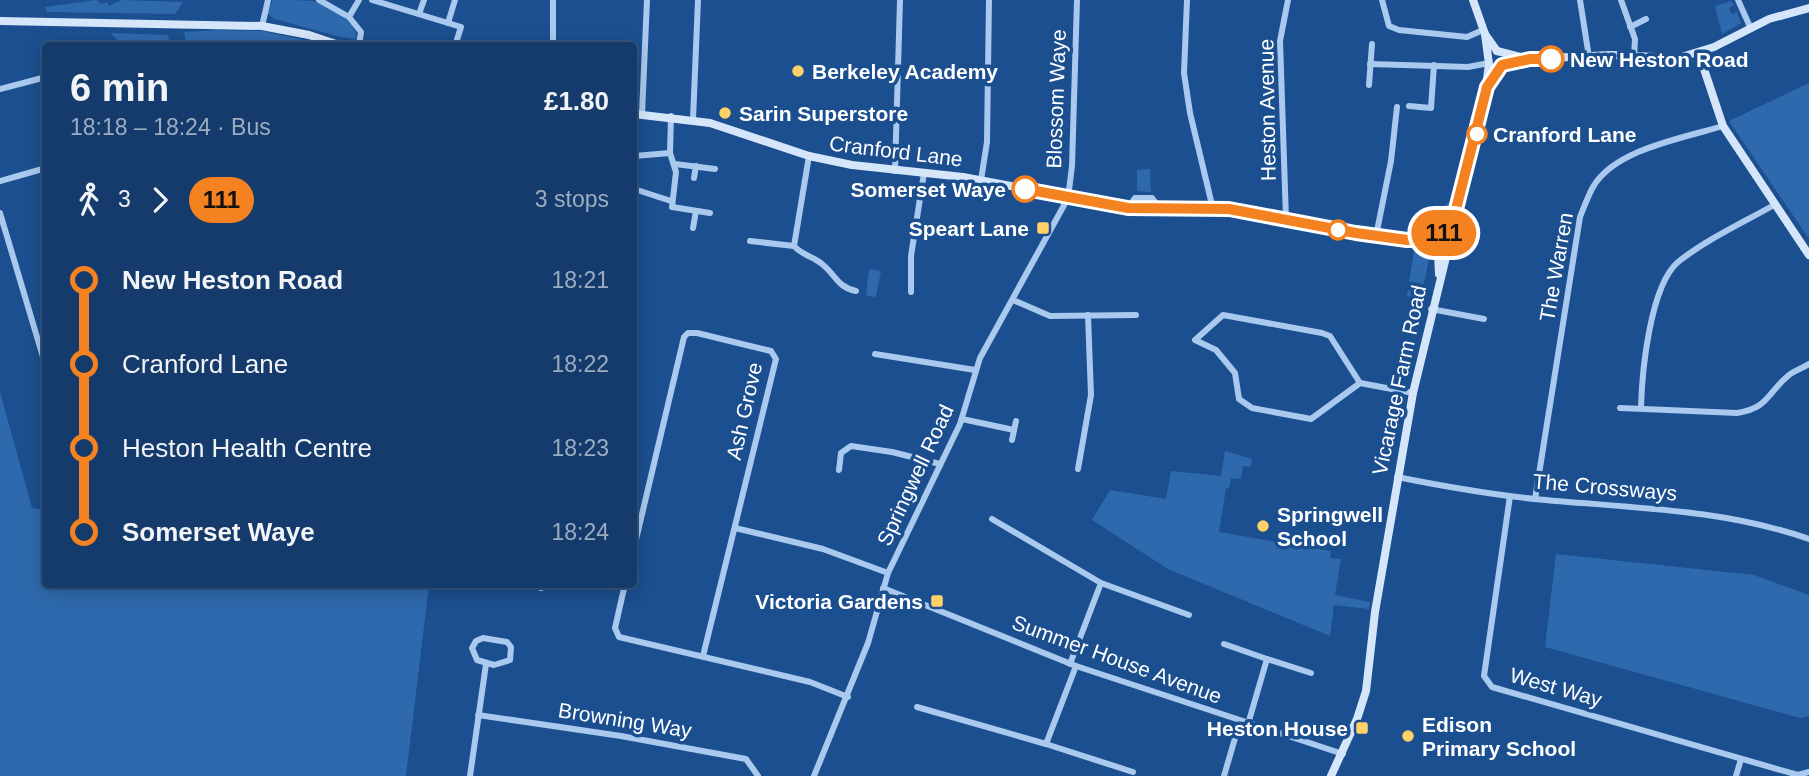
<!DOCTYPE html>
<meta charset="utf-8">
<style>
:root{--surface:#143b6b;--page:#1d4271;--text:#f1f3f6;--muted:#9dadc1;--line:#33557e}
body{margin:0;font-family:Arial,sans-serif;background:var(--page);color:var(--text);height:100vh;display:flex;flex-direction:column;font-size:26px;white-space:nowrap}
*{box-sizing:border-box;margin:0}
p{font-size:23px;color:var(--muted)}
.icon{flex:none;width:38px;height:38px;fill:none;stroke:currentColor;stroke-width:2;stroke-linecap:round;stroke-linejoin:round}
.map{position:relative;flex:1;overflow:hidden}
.details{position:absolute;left:42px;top:42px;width:595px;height:546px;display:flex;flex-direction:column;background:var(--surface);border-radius:7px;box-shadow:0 4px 18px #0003,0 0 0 2px var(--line)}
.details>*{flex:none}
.badge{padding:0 14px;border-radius:23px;font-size:24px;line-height:46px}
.map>.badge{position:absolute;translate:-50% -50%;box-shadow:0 0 0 4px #fff}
.legs{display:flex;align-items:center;gap:10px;height:77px;padding:0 28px;font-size:23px}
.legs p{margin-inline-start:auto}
.head{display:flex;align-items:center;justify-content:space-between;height:119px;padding:0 28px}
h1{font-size:38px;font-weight:700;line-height:52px}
ul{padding:0 28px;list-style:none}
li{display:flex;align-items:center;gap:24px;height:84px;font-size:26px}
li i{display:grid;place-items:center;width:10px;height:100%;margin:0 9px;background:currentColor}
li i::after{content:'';width:18px;height:18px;margin:-9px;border:5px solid;border-radius:50%;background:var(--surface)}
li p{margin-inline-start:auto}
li:first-child i{background:linear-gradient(#0000 50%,currentColor 0)}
li:last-child i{background:linear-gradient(currentColor 50%,#0000 0)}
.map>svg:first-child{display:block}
.green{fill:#2e69ad}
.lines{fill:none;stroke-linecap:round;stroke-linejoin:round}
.street{stroke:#a9c9ee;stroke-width:6}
.secondary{stroke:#d6e6fa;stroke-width:8}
.line-1-casing{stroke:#fff;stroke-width:16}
.line-1{stroke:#f58220;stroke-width:10}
.stop-1-dot{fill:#fff;stroke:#f58220;stroke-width:3.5}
.poi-dot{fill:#ffd166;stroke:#1b4f8f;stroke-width:2.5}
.labels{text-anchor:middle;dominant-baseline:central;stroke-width:7;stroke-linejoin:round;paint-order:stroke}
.stop-label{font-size:21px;font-weight:bold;fill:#fff;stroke:#1b4f8f;text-anchor:start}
.poi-label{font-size:21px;font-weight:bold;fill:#fff;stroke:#1b4f8f;text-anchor:start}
.street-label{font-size:21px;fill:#fff;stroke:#1b4f8f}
</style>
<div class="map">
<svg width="1809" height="776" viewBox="0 0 1809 776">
<rect width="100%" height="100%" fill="#1b4f8f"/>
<g class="green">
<path d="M 96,0 L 102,4 L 107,2 L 109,6 L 121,0 L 183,2 L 175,14 L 47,12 L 45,7 Z"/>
<path d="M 273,0 C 286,0 302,0 313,1 C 329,5 357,22 357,39 C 344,40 293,23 274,19 L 267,13 Z"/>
<path d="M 1731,1 L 1734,5 L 1729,8 L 1732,14 L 1737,12 L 1741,23 L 1722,34 L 1715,6 Z"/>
<path d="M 217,30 L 263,31 L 326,45 L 186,45 L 184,32 Z"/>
<path d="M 111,33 L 168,35 L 170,45 L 121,45 Z"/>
<path d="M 1809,83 L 1809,239 L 1729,121 Z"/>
<path d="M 1150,169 L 1151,192 L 1137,191 L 1137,170 Z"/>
<path d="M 1453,198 L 1437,232 L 1412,232 L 1425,225 Z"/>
<path d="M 1414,251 L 1425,253 L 1429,258 L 1421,299 L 1407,296 Z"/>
<path d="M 869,269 L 881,271 L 876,297 L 866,296 Z"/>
<path d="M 0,392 L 32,508 L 45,510 L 46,584 L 429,585 L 406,776 L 0,776 Z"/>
<path d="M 1225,451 L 1252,459 L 1251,467 L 1243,466 L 1241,479 L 1231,478 L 1229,488 L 1226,488 L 1219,532 L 1331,551 L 1330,558 L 1341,559 L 1335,595 L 1370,602 L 1369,609 L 1334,605 L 1330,636 L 1168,569 L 1092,520 L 1110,490 L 1166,499 L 1171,471 L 1221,476 Z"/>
<path d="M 1556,554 L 1754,575 L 1809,595 L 1809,716 L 1800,718 L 1545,647 Z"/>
</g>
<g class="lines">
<g class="street">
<path d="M 319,0 L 349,17 L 361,32 L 359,46"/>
<path d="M 372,0 L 448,23 L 455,0"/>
<path d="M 1187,0 L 1184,73 L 1190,113 L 1213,209"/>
<path d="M 1382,0 L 1389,26 L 1399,30 L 1467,37 L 1483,30"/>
<path d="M 1580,0 L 1589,57"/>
<path d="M 1621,0 L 1635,39 L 1634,57"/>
<path d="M 1738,0 L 1751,29"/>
<path d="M 419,14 L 424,0"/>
<path d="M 349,17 L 359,0"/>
<path d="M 448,23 L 461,27 L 455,46"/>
<path d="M 262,26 L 268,0"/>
<path d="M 1630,27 L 1646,19"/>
<path d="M 430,44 L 437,46"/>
<path d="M 553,46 L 553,0"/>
<path d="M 1370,64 L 1468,67 L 1489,63"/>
<path d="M 1369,85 L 1372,44"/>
<path d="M 0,89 L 46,77"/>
<path d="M 1409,106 L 1431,108 L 1434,65"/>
<path d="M 642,114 L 647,0"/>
<path d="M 671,116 L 670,153 L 676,172 L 672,207 L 710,213"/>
<path d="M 693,119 L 698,0"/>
<path d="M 634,156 L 670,153"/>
<path d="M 809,156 L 794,246 C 803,256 813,256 822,264 C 836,275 837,287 856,291"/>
<path d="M 675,164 L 715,169"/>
<path d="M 895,171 L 900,0"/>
<path d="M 694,178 L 696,166"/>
<path d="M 981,180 L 987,142 L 989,0"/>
<path d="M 0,181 L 46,168"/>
<path d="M 634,189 L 671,201"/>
<path d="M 1128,208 L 1135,198 L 1152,198 L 1161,210"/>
<path d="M 0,213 L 46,367"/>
<path d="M 1286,219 L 1280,41 L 1288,0"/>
<path d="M 693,228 L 696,211"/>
<path d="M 1376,236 L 1391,161 L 1397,107"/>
<path d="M 750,241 L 794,246"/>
<path d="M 911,292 L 911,256 L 924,173"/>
<path d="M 1013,300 L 1050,316 L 1136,315"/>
<path d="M 1431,309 L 1484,319"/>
<path d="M 875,354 L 975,370"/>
<path d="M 1360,383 L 1330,336 L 1322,333 L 1223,315 L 1195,340 L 1216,350 L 1235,373 L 1239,399 L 1252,408 L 1311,419 L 1360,383 L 1413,393"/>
<path d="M 1641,407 C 1642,372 1650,286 1678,262 C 1707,239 1744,222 1776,204"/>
<path d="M 1620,408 L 1737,413 C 1769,408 1767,393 1789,375 C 1795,370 1803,368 1809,364"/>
<path d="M 962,419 L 1014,430"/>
<path d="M 1012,440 L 1016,421"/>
<path d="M 1078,469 L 1091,395 L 1088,315"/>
<path d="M 839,470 L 841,453 L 851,446 L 892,452 L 940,464"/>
<path d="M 1397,477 C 1442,486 1488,494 1534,499 C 1627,508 1720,508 1809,539"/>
<path d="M 1510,496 L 1484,676 L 1492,687 L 1798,775 L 1809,772"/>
<path d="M 1535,499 L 1580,217 C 1584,207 1588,196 1593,187 C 1615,149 1684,138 1723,126"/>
<path d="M 992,519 L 1101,583 L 1070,664"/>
<path d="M 735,528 L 823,549 L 888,573"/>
<path d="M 634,548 L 684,337 L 688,333 L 697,333 L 771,351 L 776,359 L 703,656"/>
<path d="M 1101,583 L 1189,615"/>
<path d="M 528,584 L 541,588"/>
<path d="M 625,584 L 615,628 L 619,637 L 810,682 L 848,697"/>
<path d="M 883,588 L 1076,666 L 1343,754"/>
<path d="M 483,638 L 507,642 L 511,647 L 510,660 L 494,665 L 477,660 L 472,648 L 476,641 Z"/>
<path d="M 1224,644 L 1267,659 L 1248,724"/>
<path d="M 1267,659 L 1311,673"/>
<path d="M 917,707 L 1046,744 L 1076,666"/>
<path d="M 478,715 L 621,736 L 746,759 L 758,776"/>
<path d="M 1046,744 L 1133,772"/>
<path d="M 470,776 L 486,664"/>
<path d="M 814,776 L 868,643 L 888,573 L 960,424 L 980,358 L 1068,198 L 1072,166 L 1077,0"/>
<path d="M 1224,776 L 1240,721"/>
<path d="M 1736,776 L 1741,759"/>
</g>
<g class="secondary">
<path d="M 1473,0 L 1485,34 L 1497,51"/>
<path d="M 0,21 L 262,26 L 309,35 L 342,46"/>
<path d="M 1497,51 L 1529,59 L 1612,55 L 1678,58 L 1714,47 L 1769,19 L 1809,8"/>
<path d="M 1699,54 L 1723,126 L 1809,255"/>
<path d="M 1488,85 L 1502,65 L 1527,60"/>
<path d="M 634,114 L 710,123 L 809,156 L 852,165 L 963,177 L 1128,208 L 1244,211 L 1356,234 L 1407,240 L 1434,248"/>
<path d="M 1410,240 L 1440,239 L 1453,220"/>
<path d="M 1434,248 L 1438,253 L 1439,274"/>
<path d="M 1331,776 L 1357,719 L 1366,691 L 1375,612 L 1413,393 L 1484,101 L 1489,64 L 1485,34"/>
</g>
</g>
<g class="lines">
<defs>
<path id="line-1" d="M 1025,189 L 1128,208 L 1229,209 L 1356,233 L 1407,240 L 1437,240 L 1454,217 L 1487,87 L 1502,65 L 1530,59 L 1551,59"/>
</defs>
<use href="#line-1" class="line-1-casing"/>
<use href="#line-1" class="line-1"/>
</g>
<g class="stop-1-dot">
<circle cx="1551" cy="59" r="12"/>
<circle cx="1477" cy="134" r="9"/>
<circle cx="1025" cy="189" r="12"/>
<circle cx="1338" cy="230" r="9"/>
</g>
<g class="poi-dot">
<circle cx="798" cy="71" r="7"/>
<circle cx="725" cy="113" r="7"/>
<rect x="1036" y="221" width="14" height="14" rx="3.5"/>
<circle cx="1263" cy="526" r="7"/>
<rect x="930" y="594" width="14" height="14" rx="3.5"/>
<rect x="1355" y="721" width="14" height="14" rx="3.5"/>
<circle cx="1408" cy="736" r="7"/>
</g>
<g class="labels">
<g class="stop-label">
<text x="1570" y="59">New Heston Road</text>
<text x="1493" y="134">Cranford Lane</text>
<text x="1006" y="189" text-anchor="end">Somerset Waye</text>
</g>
<g class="poi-label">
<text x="812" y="71">Berkeley Academy</text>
<text x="739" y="113">Sarin Superstore</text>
<text x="1029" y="228" text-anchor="end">Speart Lane</text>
<text x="1277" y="514">Springwell<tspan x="1277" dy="24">School</tspan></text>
<text x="923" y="601" text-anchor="end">Victoria Gardens</text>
<text x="1422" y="724">Edison<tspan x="1422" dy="24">Primary School</tspan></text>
<text x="1348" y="728" text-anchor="end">Heston House</text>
</g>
<g class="street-label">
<text transform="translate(1056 99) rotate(-88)">Blossom Waye</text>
<text transform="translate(1267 110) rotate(-91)">Heston Avenue</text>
<text transform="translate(896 151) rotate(7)">Cranford Lane</text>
<text transform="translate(1556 267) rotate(-80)">The Warren</text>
<text transform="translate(1399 380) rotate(-78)">Vicarage Farm Road</text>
<text transform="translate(744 411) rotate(-77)">Ash Grove</text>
<text transform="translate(915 475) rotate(-65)">Springwell Road</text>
<text transform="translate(1605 487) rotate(5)">The Crossways</text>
<text transform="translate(1117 659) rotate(20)">Summer House Avenue</text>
<text transform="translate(1556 687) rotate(16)">West Way</text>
<text transform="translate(625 720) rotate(9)">Browning Way</text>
</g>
</g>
</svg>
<b class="badge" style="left:1444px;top:233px;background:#f58220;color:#111">111</b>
<section class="details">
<div class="head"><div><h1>6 min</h1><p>18:18 – 18:24 · Bus</p></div><b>£1.80</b></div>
<div class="legs"><svg class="icon" aria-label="walk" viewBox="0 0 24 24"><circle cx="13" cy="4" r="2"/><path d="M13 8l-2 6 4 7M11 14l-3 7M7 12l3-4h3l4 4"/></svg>3<svg class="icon" aria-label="forward" viewBox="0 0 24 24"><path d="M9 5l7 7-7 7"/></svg><b class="badge" style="background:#f58220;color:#111">111</b><p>3 stops</p></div>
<ul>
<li><i style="color:#f58220"></i><b>New Heston Road</b><p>18:21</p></li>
<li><i style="color:#f58220"></i><span>Cranford Lane</span><p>18:22</p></li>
<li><i style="color:#f58220"></i><span>Heston Health Centre</span><p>18:23</p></li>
<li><i style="color:#f58220"></i><b>Somerset Waye</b><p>18:24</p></li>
</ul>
</section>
</div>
